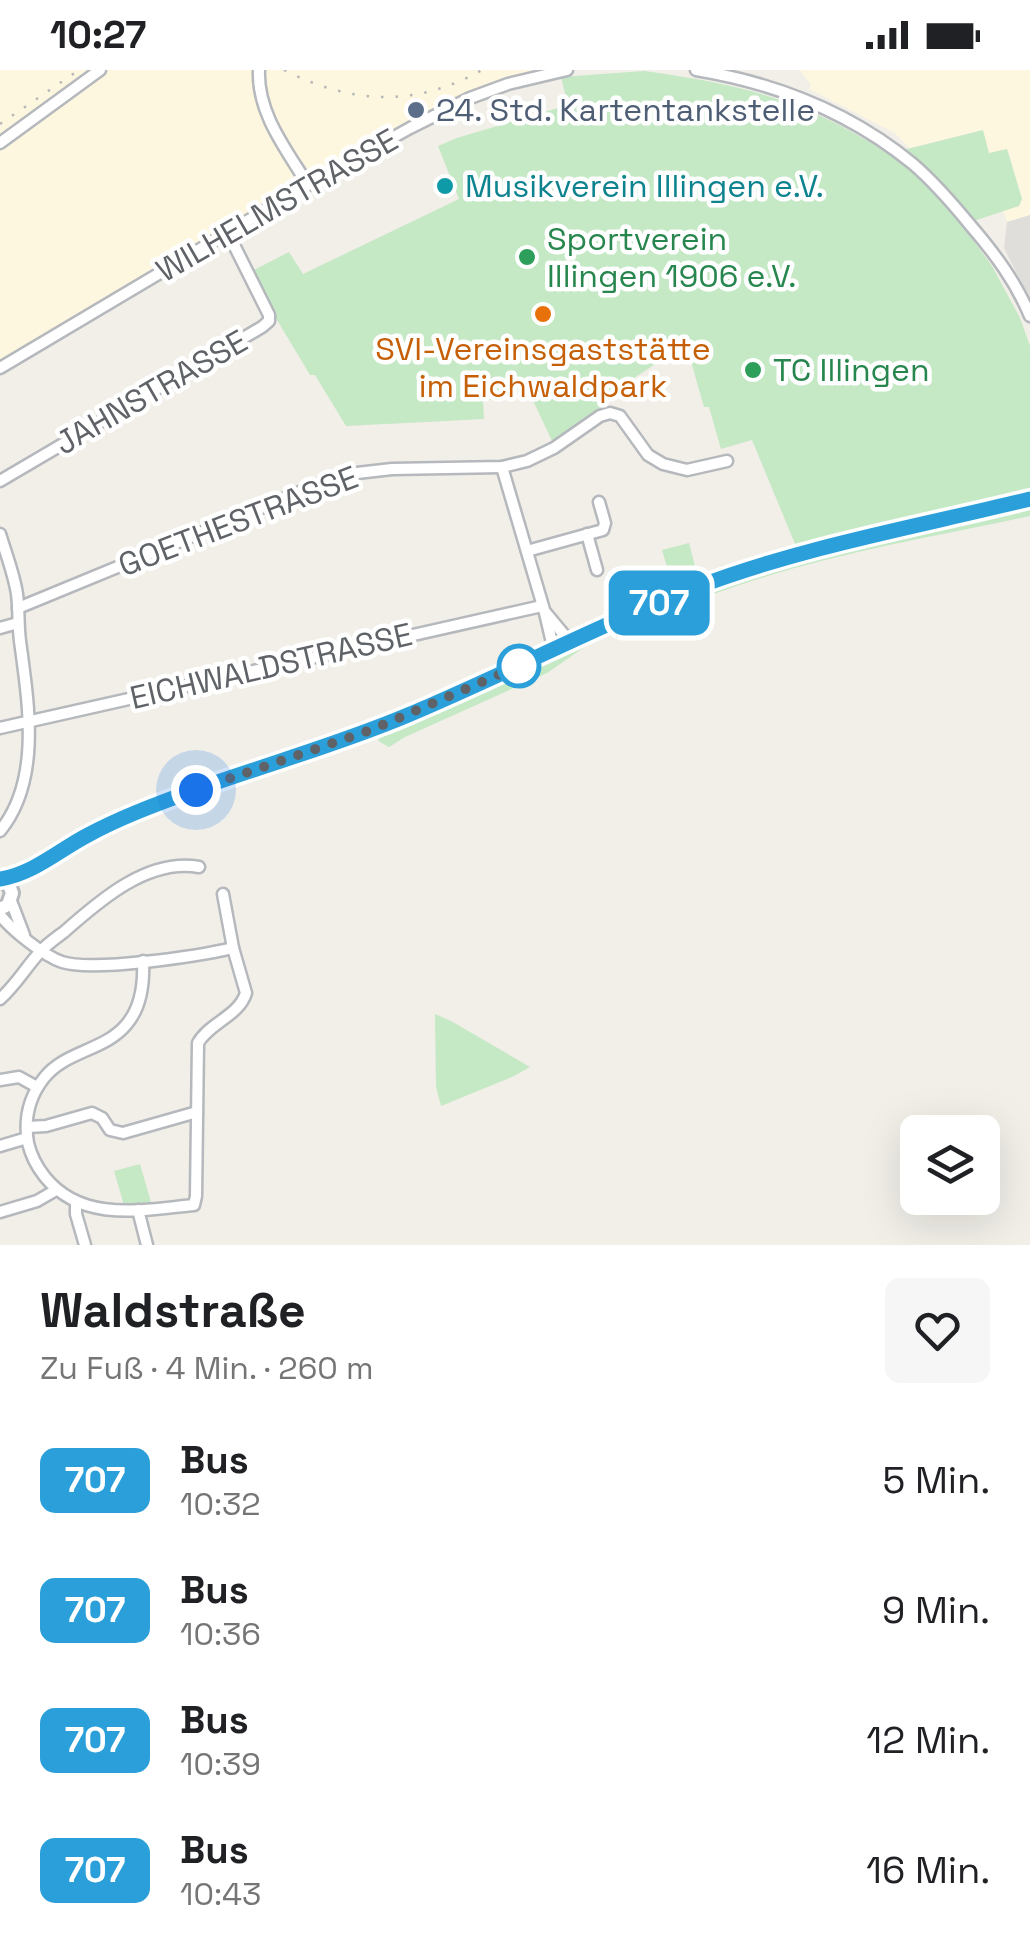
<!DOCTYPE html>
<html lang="de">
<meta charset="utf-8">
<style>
:root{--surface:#fff;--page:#f6f6f6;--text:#202124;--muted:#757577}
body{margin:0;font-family:"Space Grotesk",sans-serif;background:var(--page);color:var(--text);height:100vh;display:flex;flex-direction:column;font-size:38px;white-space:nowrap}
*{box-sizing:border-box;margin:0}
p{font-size:32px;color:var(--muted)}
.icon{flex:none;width:55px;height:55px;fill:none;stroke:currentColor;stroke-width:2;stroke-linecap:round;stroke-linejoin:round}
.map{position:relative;height:1175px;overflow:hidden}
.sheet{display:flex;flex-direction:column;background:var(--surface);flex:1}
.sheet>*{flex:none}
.badge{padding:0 20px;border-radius:15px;font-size:35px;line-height:65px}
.controls{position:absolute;left:900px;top:1045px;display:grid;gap:20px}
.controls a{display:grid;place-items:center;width:100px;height:100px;border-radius:15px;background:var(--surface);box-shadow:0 10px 40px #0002;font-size:50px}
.you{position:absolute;width:50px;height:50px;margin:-25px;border:8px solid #fff;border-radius:50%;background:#1a73e8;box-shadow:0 0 0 15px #1a73e833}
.map>.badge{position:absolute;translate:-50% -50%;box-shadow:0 0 0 5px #fff}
.round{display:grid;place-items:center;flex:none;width:105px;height:105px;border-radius:15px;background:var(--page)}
.summary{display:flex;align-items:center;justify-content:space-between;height:170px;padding:0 40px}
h1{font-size:48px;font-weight:700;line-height:75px}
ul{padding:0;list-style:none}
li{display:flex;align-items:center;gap:30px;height:130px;padding:0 40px}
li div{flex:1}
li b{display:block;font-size:38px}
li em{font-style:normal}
li .badge{min-width:110px;font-weight:700;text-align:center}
.status{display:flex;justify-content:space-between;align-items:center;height:70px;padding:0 50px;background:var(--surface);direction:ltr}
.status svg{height:28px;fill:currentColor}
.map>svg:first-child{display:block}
.commercial{fill:#fef7e0}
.industrial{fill:#e0deda}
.green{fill:#c5e8c5}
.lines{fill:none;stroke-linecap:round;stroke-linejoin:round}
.minor-casing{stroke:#b5b8bc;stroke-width:15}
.tertiary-casing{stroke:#b5b8bc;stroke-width:18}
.minor{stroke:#fff;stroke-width:10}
.tertiary{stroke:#fff;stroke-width:12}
.rail{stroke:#b6b7b8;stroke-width:2.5;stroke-dasharray:2.5 12;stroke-linecap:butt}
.line-casing{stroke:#fff;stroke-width:22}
.line{stroke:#2b9fd9;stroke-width:15}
.walk{stroke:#5f6368;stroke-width:10;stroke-dasharray:0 18}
.service-dot{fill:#5c6f8a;stroke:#fff;stroke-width:4}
.culture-dot{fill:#0f9aa8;stroke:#fff;stroke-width:4}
.leisure-dot{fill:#2e9e5b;stroke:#fff;stroke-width:4}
.food-dot{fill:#e8710a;stroke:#fff;stroke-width:4}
.stop-dot{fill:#fff;stroke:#2b9fd9;stroke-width:5}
.labels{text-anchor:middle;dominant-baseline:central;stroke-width:9;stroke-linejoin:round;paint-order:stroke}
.service-label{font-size:32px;fill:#4e5e75;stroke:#fff;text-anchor:start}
.culture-label{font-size:32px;fill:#0d838f;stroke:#fff;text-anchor:start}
.street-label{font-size:32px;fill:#5f6368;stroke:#fff}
.leisure-label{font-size:32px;fill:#27864d;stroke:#fff;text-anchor:start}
.food-label{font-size:32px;fill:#c56008;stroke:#fff}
</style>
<div class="status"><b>10:27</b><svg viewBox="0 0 49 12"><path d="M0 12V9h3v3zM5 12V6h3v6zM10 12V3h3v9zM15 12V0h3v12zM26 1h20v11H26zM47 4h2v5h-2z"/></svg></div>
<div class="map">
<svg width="1030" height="1175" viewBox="0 0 1030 1175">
<rect width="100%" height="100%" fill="#f1efe8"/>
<g class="commercial">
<path d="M 0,0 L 532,0 L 468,23 L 410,52 L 310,108 L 233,157 L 0,291 Z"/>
<path d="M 800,0 L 1030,0 L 1030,145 L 1007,152 L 1003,140 L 1019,136 L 1022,129 L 1008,80 L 989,83 L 982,60 L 909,78 L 895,63 L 809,19 L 811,15 Z"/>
</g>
<path class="industrial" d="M 1030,145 L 1030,230 L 1004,178 L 1007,152 Z"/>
<g class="green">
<path d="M 644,1 C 739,14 808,30 888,84 L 983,60 L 989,83 L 1007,79 L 1022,129 L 1019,136 L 962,155 L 992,196 L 1020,248 L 1030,276 L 1030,423 L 798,481 L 752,370 L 721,379 L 709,337 L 704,337 L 686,274 L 634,308 L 598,341 L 553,373 L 529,322 L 483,331 L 484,349 L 346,356 L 315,305 L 310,305 L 277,250 L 252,201 L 289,182 L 303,204 L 459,129 L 438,76 L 457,68 L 568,35 L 561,7 Z"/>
<path d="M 1030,436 L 1030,446 C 909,472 784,491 670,542 L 667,538 L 644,548 L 680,529 L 754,502 L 959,450 Z"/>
<path d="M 689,473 L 696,500 L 670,507 L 662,480 Z"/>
<path d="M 599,567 L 547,603 L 405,667 L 389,677 L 380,672 L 378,669 L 384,660 L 502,613 Z"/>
<path d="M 435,944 L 451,951 L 530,997 L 512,1007 L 441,1036 L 436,1017 Z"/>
<path d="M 140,1094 L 151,1132 L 124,1135 L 114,1101 Z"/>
</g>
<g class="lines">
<defs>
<g id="minor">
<path d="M 259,0 C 257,43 286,79 308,115"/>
<path d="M 696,0 C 775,13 851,43 913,94 C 934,112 953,134 971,156 C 995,184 1016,212 1030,246"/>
<path d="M 0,73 L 100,0"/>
<path d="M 0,298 L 308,115 L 410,58 L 470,28 L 508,14 L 567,0"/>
<path d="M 502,397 L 545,543 L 554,581"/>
<path d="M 0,411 L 262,257 L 269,251 L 269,245 L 228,163"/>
<path d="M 0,464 C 6,484 14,504 17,524 C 19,540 18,556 20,571 C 28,631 42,710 0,761"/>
<path d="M 587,464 L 597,500"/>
<path d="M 527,481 L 603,460 L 605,453 L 599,432"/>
<path d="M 18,538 L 324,412 L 357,403 L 392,399 L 502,397 L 527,391 L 554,378 L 600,346 L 610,343 L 620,346 L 648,385 L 663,394 L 687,400 L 727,391"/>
<path d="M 546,543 L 571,573"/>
<path d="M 0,558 L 18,553"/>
<path d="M 0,658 L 542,536"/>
<path d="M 11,831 L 24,865"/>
<path d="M 0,845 C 12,860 44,886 62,892 C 93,902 199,886 233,878"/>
<path d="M 143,891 C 144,913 141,938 126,955 C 104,981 65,981 44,1008 C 29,1027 24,1050 28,1073 C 31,1086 37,1097 45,1107 C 82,1153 142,1140 194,1135 L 196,1126 L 198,973 C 209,953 239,946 246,923 L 233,878 L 223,824"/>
<path d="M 0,929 C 16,915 26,897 40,882 C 47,874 56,868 64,862 C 100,830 148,788 199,797"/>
<path d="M 0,1010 L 19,1007 L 37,1017"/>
<path d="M 27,1057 L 46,1056 L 92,1043 L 102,1048 L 110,1060 L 123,1063 L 197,1042"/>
<path d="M 0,1076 L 27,1068"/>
<path d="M 76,1132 L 76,1144 L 85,1175"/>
<path d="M 138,1140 L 147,1175"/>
<path d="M 0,1142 L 37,1131 L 56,1120"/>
</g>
<g id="tertiary">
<path d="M 0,809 L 9,815 L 12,823 L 8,835 L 0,839"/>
<path d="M 1,809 L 37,796 L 73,773 L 146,737 L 371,661 L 701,515 L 761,496 L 864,468 L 1030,429"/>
</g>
</defs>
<use href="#minor" class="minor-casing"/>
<use href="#tertiary" class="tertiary-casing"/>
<use href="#minor" class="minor"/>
<use href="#tertiary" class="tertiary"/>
<g class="rail">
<path d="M 284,0 C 352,34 414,38 482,0"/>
<path d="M 0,54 L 79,0"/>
</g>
</g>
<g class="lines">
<defs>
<path id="line" d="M 0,809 C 33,804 59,780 88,765 C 121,747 157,734 192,721 C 264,695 337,675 408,645 C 506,604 600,554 700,516 C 806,476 920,456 1030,429"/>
</defs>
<use href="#line" class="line-casing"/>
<use href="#line" class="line"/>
<path class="walk" d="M 196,720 L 371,660 L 519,596"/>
</g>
<circle class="service-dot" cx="416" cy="40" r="10"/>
<circle class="culture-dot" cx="445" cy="116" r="10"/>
<g class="leisure-dot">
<circle cx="527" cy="187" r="10"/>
<circle cx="753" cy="300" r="10"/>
</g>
<circle class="food-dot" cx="543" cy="244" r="10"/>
<circle class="stop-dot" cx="519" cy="596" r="20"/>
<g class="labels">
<g class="service-label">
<text x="436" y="40">24. Std. Kartentankstelle</text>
</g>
<g class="culture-label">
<text x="465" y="116">Musikverein Illingen e.V.</text>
</g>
<g class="street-label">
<text transform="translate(277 135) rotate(-30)">WILHELMSTRASSE</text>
<text transform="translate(151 322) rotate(-30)">JAHNSTRASSE</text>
<text transform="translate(238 451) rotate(-21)">GOETHESTRASSE</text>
<text transform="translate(271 596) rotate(-13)">EICHWALDSTRASSE</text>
</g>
<g class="leisure-label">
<text x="547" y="169">Sportverein<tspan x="547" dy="37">Illingen 1906 e.V.</tspan></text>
<text x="773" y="300">TC Illingen</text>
</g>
<g class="food-label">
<text x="543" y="279">SVI-Vereinsgaststätte<tspan x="543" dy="37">im Eichwaldpark</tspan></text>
</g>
</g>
</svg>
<div class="controls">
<a><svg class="icon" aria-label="layers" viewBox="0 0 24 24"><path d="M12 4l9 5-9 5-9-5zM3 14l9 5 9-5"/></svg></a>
</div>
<div class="you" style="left:196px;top:720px"></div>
<b class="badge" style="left:659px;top:533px;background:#2b9fd9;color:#fff">707</b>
</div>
<section class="sheet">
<div class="summary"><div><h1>Waldstraße</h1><p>Zu Fuß · 4 Min. · 260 m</p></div><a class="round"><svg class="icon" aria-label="heart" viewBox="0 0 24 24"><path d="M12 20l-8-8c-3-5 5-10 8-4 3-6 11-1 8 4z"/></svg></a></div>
<ul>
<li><span class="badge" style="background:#2b9fd9;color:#fff">707</span><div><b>Bus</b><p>10:32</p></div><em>5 Min.</em></li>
<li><span class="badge" style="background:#2b9fd9;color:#fff">707</span><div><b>Bus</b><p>10:36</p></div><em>9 Min.</em></li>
<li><span class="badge" style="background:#2b9fd9;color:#fff">707</span><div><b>Bus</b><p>10:39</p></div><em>12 Min.</em></li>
<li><span class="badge" style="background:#2b9fd9;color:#fff">707</span><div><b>Bus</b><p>10:43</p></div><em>16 Min.</em></li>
</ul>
</section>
